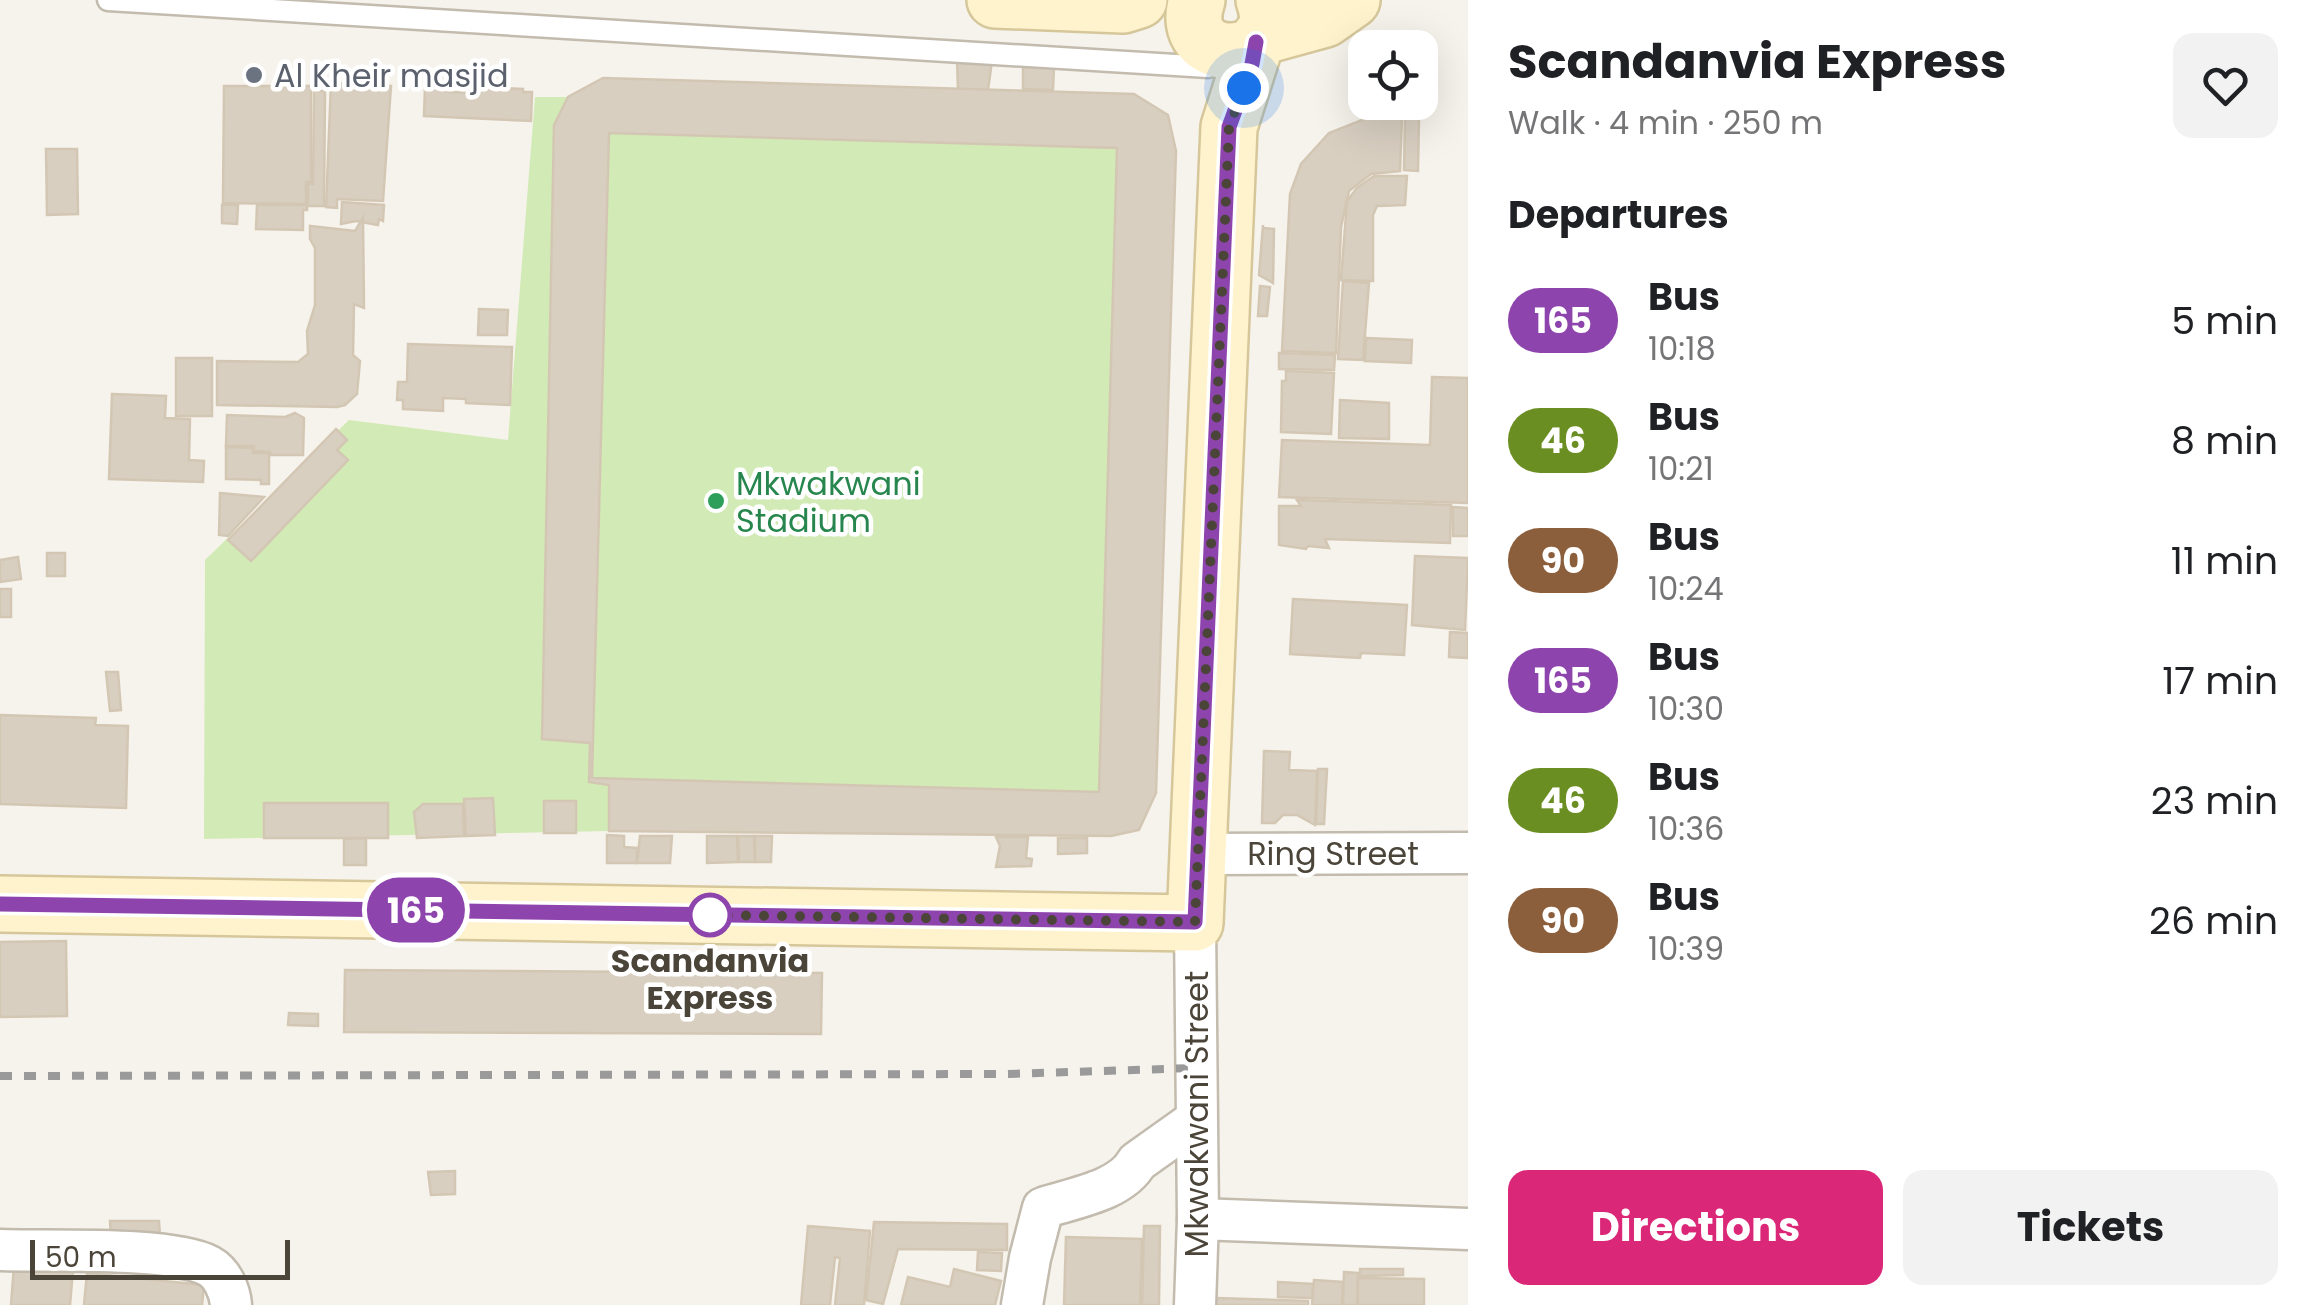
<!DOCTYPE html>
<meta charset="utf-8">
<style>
:root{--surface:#fff;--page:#f2f2f2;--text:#202124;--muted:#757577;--accent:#db2777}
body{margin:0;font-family:Poppins,sans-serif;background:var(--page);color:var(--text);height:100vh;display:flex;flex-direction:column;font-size:38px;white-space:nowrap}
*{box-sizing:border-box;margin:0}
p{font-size:32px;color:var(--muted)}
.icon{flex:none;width:55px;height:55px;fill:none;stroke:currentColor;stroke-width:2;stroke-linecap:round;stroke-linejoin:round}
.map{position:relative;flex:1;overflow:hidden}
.side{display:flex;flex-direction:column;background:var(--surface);width:850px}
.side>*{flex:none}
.badge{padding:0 20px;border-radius:32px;font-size:35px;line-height:65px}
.controls{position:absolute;left:1348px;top:30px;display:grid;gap:20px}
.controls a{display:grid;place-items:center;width:90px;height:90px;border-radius:20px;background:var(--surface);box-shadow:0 10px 40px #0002;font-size:50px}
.scale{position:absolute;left:30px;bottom:25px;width:260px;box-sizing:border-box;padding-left:10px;border:5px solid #4b4439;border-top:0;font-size:28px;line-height:35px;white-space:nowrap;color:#4b4439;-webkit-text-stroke:8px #fff;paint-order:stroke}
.you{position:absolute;width:50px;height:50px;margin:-25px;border:8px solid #fff;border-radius:50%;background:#1a73e8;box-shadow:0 0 0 15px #1a73e833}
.map>.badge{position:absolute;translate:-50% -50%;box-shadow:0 0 0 5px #fff}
h2{padding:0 40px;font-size:38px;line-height:90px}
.round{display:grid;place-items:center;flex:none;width:105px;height:105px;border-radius:20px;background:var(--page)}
.headline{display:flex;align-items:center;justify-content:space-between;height:170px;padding:0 40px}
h1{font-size:48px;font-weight:700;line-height:75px}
.cta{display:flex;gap:20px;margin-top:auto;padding:20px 40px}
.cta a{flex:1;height:115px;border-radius:20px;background:var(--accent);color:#fff;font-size:40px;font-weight:700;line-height:115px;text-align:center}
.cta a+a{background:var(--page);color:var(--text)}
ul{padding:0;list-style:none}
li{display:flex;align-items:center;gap:30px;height:120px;padding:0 40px}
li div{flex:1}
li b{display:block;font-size:38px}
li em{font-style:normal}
li .badge{min-width:110px;font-weight:700;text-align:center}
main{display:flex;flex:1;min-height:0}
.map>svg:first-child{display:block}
.green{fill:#d2eab5}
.building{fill:#d8cfc1;stroke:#d3c7b4;stroke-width:2.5;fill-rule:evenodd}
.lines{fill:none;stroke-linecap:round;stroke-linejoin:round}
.lane-casing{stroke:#c2bbae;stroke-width:25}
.street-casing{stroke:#c2bbae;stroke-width:45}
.secondary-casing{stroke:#d6c79b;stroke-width:60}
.lane{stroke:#fff;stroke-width:20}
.street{stroke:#fff;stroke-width:40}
.secondary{stroke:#fff3cd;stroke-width:55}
.rail{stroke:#9a9a9a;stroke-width:8;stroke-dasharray:12 12;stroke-linecap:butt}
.line-casing{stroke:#fff;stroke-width:22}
.line{stroke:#8e44ad;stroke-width:15}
.walk{stroke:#4b4439;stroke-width:10;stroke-dasharray:0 18}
.worship-dot{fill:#6b7280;stroke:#fff;stroke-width:4}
.leisure-dot{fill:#2e9e5b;stroke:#fff;stroke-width:4}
.stop-dot{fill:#fff;stroke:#8e44ad;stroke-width:5}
.labels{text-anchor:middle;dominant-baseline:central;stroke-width:9;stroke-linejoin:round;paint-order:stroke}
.worship-label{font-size:32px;fill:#5b616d;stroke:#fff;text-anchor:start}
.leisure-label{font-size:32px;fill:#27864d;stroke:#fff;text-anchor:start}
.street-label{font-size:32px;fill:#4b4439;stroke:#fff}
.stop-label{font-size:32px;font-weight:bold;fill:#4b4439;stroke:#fff}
</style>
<main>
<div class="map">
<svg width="1468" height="1305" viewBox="0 0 1468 1305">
<rect width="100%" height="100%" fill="#f6f3ec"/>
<path class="green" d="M 603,78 L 1134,94 L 1168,115 L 1176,151 L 1156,793 L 1139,830 L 1111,836 L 609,831 L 204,839 L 205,560 L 349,420 L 508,440 L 535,97 L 568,97 Z"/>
<g class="building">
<path d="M 957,60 L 992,61 L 988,90 L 958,89 Z"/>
<path d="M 1023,67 L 1054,67 L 1053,90 L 1023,89 Z"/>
<path d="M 603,78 L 1134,94 L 1168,115 L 1176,151 L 1156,793 L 1139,830 L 1111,836 L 609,831 L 609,785 L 589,782 L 590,743 L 542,739 L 554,125 L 568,97 ZM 609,133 L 1117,148 L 1099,792 L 592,778 Z"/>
<path d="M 331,83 L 391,86 L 383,201 L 337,199 L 337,208 L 326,207 Z"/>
<path d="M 224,86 L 311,86 L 311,182 L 306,182 L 306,204 L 223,203 Z"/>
<path d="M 425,87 L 450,87 L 449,92 L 476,93 L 476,87 L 523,89 L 523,92 L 532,92 L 531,121 L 424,116 Z"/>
<path d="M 314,91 L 325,91 L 324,206 L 308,206 L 308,183 L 313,184 Z"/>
<path d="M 1367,118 L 1402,118 L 1400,171 L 1371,174 L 1349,191 L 1341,227 L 1336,353 L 1282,351 L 1290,194 L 1301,164 L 1329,133 Z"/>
<path d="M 1405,118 L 1419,118 L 1418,171 L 1404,170 Z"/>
<path d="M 46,149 L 77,149 L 78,214 L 47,215 Z"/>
<path d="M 1374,176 L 1407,176 L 1405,205 L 1377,206 L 1373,215 L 1373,281 L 1341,280 L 1347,201 L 1357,188 Z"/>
<path d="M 342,202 L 384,205 L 383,221 L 379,219 L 378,225 L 356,221 L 341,224 Z"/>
<path d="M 222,205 L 238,205 L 237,224 L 222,223 Z"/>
<path d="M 257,205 L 307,205 L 307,210 L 303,210 L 303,230 L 256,229 Z"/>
<path d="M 363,218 L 364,308 L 354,304 L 353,355 L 360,361 L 357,394 L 345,405 L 337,407 L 217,405 L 217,361 L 298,362 L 308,354 L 307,331 L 315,305 L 315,248 L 310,239 L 310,226 L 355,231 Z"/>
<path d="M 1263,225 L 1263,228 L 1274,229 L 1273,283 L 1259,275 Z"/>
<path d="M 1343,281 L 1369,283 L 1363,360 L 1338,359 Z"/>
<path d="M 1260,286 L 1270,287 L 1267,316 L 1258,316 Z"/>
<path d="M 479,309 L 508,310 L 507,335 L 478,335 Z"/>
<path d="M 1366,338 L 1412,340 L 1411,363 L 1365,361 Z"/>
<path d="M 408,344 L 512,347 L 510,405 L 466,403 L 466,399 L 443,398 L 443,411 L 403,409 L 403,400 L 397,400 L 398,382 L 407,382 Z"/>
<path d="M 1279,353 L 1335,355 L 1334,370 L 1279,369 Z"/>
<rect x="176" y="358" width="36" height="58"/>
<path d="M 1286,371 L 1334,373 L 1331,434 L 1281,432 L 1282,381 L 1286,381 Z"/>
<path d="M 1432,377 L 1468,378 L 1468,503 L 1279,497 L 1282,440 L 1430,445 Z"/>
<path d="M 112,394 L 166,396 L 165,418 L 190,419 L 189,460 L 204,461 L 203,482 L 109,479 Z"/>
<path d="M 1340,400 L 1389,403 L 1389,439 L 1339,438 Z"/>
<path d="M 295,413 L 304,418 L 303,455 L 271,455 L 270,452 L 254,451 L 254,446 L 226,446 L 227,415 L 285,417 Z"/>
<path d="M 336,429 L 347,440 L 337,450 L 348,460 L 251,561 L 228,540 Z"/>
<path d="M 226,447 L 253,448 L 253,453 L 269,453 L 269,484 L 261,484 L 261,480 L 226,479 Z"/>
<path d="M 220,493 L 264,497 L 228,536 L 219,535 Z"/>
<path d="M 1297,500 L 1451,505 L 1450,543 L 1325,539 L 1329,548 L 1308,546 L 1306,549 L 1279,545 L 1279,506 L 1301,506 Z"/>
<path d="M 1453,507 L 1468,508 L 1468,536 L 1453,536 Z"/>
<rect x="47" y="553" width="18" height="23"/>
<path d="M 1415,556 L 1468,558 L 1465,630 L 1412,625 Z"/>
<path d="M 18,557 L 21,579 L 0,582 L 0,560 Z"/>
<rect x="0" y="589" width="11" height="28"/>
<path d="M 1293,599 L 1407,605 L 1404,655 L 1361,653 L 1360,658 L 1290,654 Z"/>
<path d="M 1450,632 L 1468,633 L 1468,658 L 1449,657 Z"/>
<path d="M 106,672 L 118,672 L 121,710 L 110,711 Z"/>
<path d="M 0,715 L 96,718 L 95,725 L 128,726 L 126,808 L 0,804 Z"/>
<path d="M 1264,751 L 1290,752 L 1289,770 L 1317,771 L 1315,825 L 1297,815 L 1283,815 L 1275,823 L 1262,823 Z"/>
<path d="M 1318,769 L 1327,769 L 1324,824 L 1316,824 Z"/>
<path d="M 493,798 L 495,835 L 466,836 L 464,799 Z"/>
<rect x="544" y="801" width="32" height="32"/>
<rect x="264" y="803" width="124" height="35"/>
<path d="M 423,804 L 463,804 L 464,836 L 417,838 L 414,812 Z"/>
<path d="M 607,835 L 624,836 L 624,847 L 637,848 L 637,863 L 607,863 Z"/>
<path d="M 640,836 L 672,836 L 670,863 L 637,863 Z"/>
<path d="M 707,836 L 737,836 L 738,862 L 707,863 Z"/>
<path d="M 738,836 L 754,836 L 755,862 L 739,862 Z"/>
<path d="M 755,836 L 772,836 L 771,862 L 755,862 Z"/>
<path d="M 996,837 L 1028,837 L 1026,858 L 1032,859 L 1031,866 L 996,867 L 1000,846 Z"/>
<path d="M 366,838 L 366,865 L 344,865 L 344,839 Z"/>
<path d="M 1058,838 L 1087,838 L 1087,853 L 1058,854 Z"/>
<path d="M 66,941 L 67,1016 L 0,1017 L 0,942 Z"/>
<path d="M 345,970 L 822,973 L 821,1034 L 344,1032 Z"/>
<path d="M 289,1013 L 318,1014 L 318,1026 L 288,1025 Z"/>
<path d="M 455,1171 L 455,1194 L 431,1195 L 428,1172 Z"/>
<path d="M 110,1221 L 159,1221 L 160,1237 L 111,1238 Z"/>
<path d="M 874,1222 L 1007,1224 L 1007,1250 L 898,1249 L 883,1304 L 866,1300 Z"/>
<path d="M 808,1226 L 870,1231 L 864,1305 L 835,1305 L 840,1258 L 835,1257 L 830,1305 L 801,1305 Z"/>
<path d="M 1144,1226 L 1160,1226 L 1159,1305 L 1142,1305 Z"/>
<path d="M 1066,1237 L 1142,1239 L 1140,1305 L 1064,1305 Z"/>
<path d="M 978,1252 L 1002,1253 L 1001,1271 L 977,1270 Z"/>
<path d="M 14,1265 L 73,1270 L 70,1305 L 11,1305 Z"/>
<path d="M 954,1269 L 1001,1281 L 995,1305 L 901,1305 L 908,1277 L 950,1287 Z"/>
<path d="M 1360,1269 L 1403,1269 L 1403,1275 L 1360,1276 Z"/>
<path d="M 1344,1272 L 1358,1273 L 1357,1305 L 1343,1305 Z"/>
<path d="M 87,1273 L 204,1285 L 202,1305 L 84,1305 Z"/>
<path d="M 1358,1278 L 1424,1279 L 1424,1305 L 1358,1305 Z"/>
<path d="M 1314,1280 L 1343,1282 L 1342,1305 L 1312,1305 Z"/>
<path d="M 1278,1282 L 1313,1284 L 1312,1298 L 1278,1297 Z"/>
<path d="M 1216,1298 L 1308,1301 L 1308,1305 L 1216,1305 Z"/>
</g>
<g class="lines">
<defs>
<path id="lane" d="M 108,0 L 1208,67"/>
<g id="street">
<path d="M 1197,854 L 1468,853"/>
<path d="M 1198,1219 L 1468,1229"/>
<path d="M 0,1250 C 49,1252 170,1246 209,1266 C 222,1273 230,1291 231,1305"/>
<path d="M 1022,1305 L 1030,1258 L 1043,1208 C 1073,1198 1121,1191 1137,1162 L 1196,1120"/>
<path d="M 1195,1305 L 1198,1219 L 1195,923"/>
</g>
<g id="secondary">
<path d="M 995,0 L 1123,5 L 1139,0"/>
<path d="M 1197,0 C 1174,69 1288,67 1264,0"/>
<path d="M 1260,37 L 1325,19 L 1352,0"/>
<path d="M 0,904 L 1195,923 L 1229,127 L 1256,42"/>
</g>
</defs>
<use href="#lane" class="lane-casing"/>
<use href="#street" class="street-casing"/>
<use href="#secondary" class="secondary-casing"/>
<use href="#lane" class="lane"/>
<use href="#street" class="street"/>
<use href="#secondary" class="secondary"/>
<path class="rail" d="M 0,1076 L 1008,1074 L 1195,1068"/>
</g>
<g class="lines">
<defs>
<path id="line" d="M 0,904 L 1195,922 L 1229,127 L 1252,64 L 1256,42"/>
</defs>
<use href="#line" class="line-casing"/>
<use href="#line" class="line"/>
<path class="walk" d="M 710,915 L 1195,922 L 1229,127 L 1244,88"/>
</g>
<circle class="worship-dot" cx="254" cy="75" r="10"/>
<circle class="leisure-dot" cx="716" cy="501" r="10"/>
<circle class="stop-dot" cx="710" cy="915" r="20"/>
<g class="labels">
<g class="worship-label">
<text x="274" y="75">Al Kheir masjid</text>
</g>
<g class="leisure-label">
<text x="736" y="483">Mkwakwani<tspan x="736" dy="37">Stadium</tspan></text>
</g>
<g class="street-label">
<text x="1333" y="853">Ring Street</text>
<text transform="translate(1196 1114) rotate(-90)">Mkwakwani Street</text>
</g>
<g class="stop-label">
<text x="710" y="960">Scandanvia<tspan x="710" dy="37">Express</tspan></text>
</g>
</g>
</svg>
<div class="controls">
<a><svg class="icon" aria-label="locate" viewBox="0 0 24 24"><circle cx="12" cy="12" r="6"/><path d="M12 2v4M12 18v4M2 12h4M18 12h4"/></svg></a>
</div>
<div class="scale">50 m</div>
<div class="you" style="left:1244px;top:88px"></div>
<b class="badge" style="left:416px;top:910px;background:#8e44ad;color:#fff">165</b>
</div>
<section class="side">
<div class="headline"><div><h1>Scandanvia Express</h1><p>Walk · 4 min · 250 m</p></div><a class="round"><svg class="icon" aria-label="heart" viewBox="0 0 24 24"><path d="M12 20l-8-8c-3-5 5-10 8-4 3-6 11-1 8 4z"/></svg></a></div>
<h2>Departures</h2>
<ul>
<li><span class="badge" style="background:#8e44ad;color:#fff">165</span><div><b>Bus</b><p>10:18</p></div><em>5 min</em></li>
<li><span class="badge" style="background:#6b8e23;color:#fff">46</span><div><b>Bus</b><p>10:21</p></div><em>8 min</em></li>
<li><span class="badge" style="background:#8b5e3c;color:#fff">90</span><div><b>Bus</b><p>10:24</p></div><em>11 min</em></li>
<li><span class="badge" style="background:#8e44ad;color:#fff">165</span><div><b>Bus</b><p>10:30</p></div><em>17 min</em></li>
<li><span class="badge" style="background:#6b8e23;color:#fff">46</span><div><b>Bus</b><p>10:36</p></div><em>23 min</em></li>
<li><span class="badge" style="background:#8b5e3c;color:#fff">90</span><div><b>Bus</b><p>10:39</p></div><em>26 min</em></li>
</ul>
<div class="cta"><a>Directions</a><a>Tickets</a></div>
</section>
</main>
